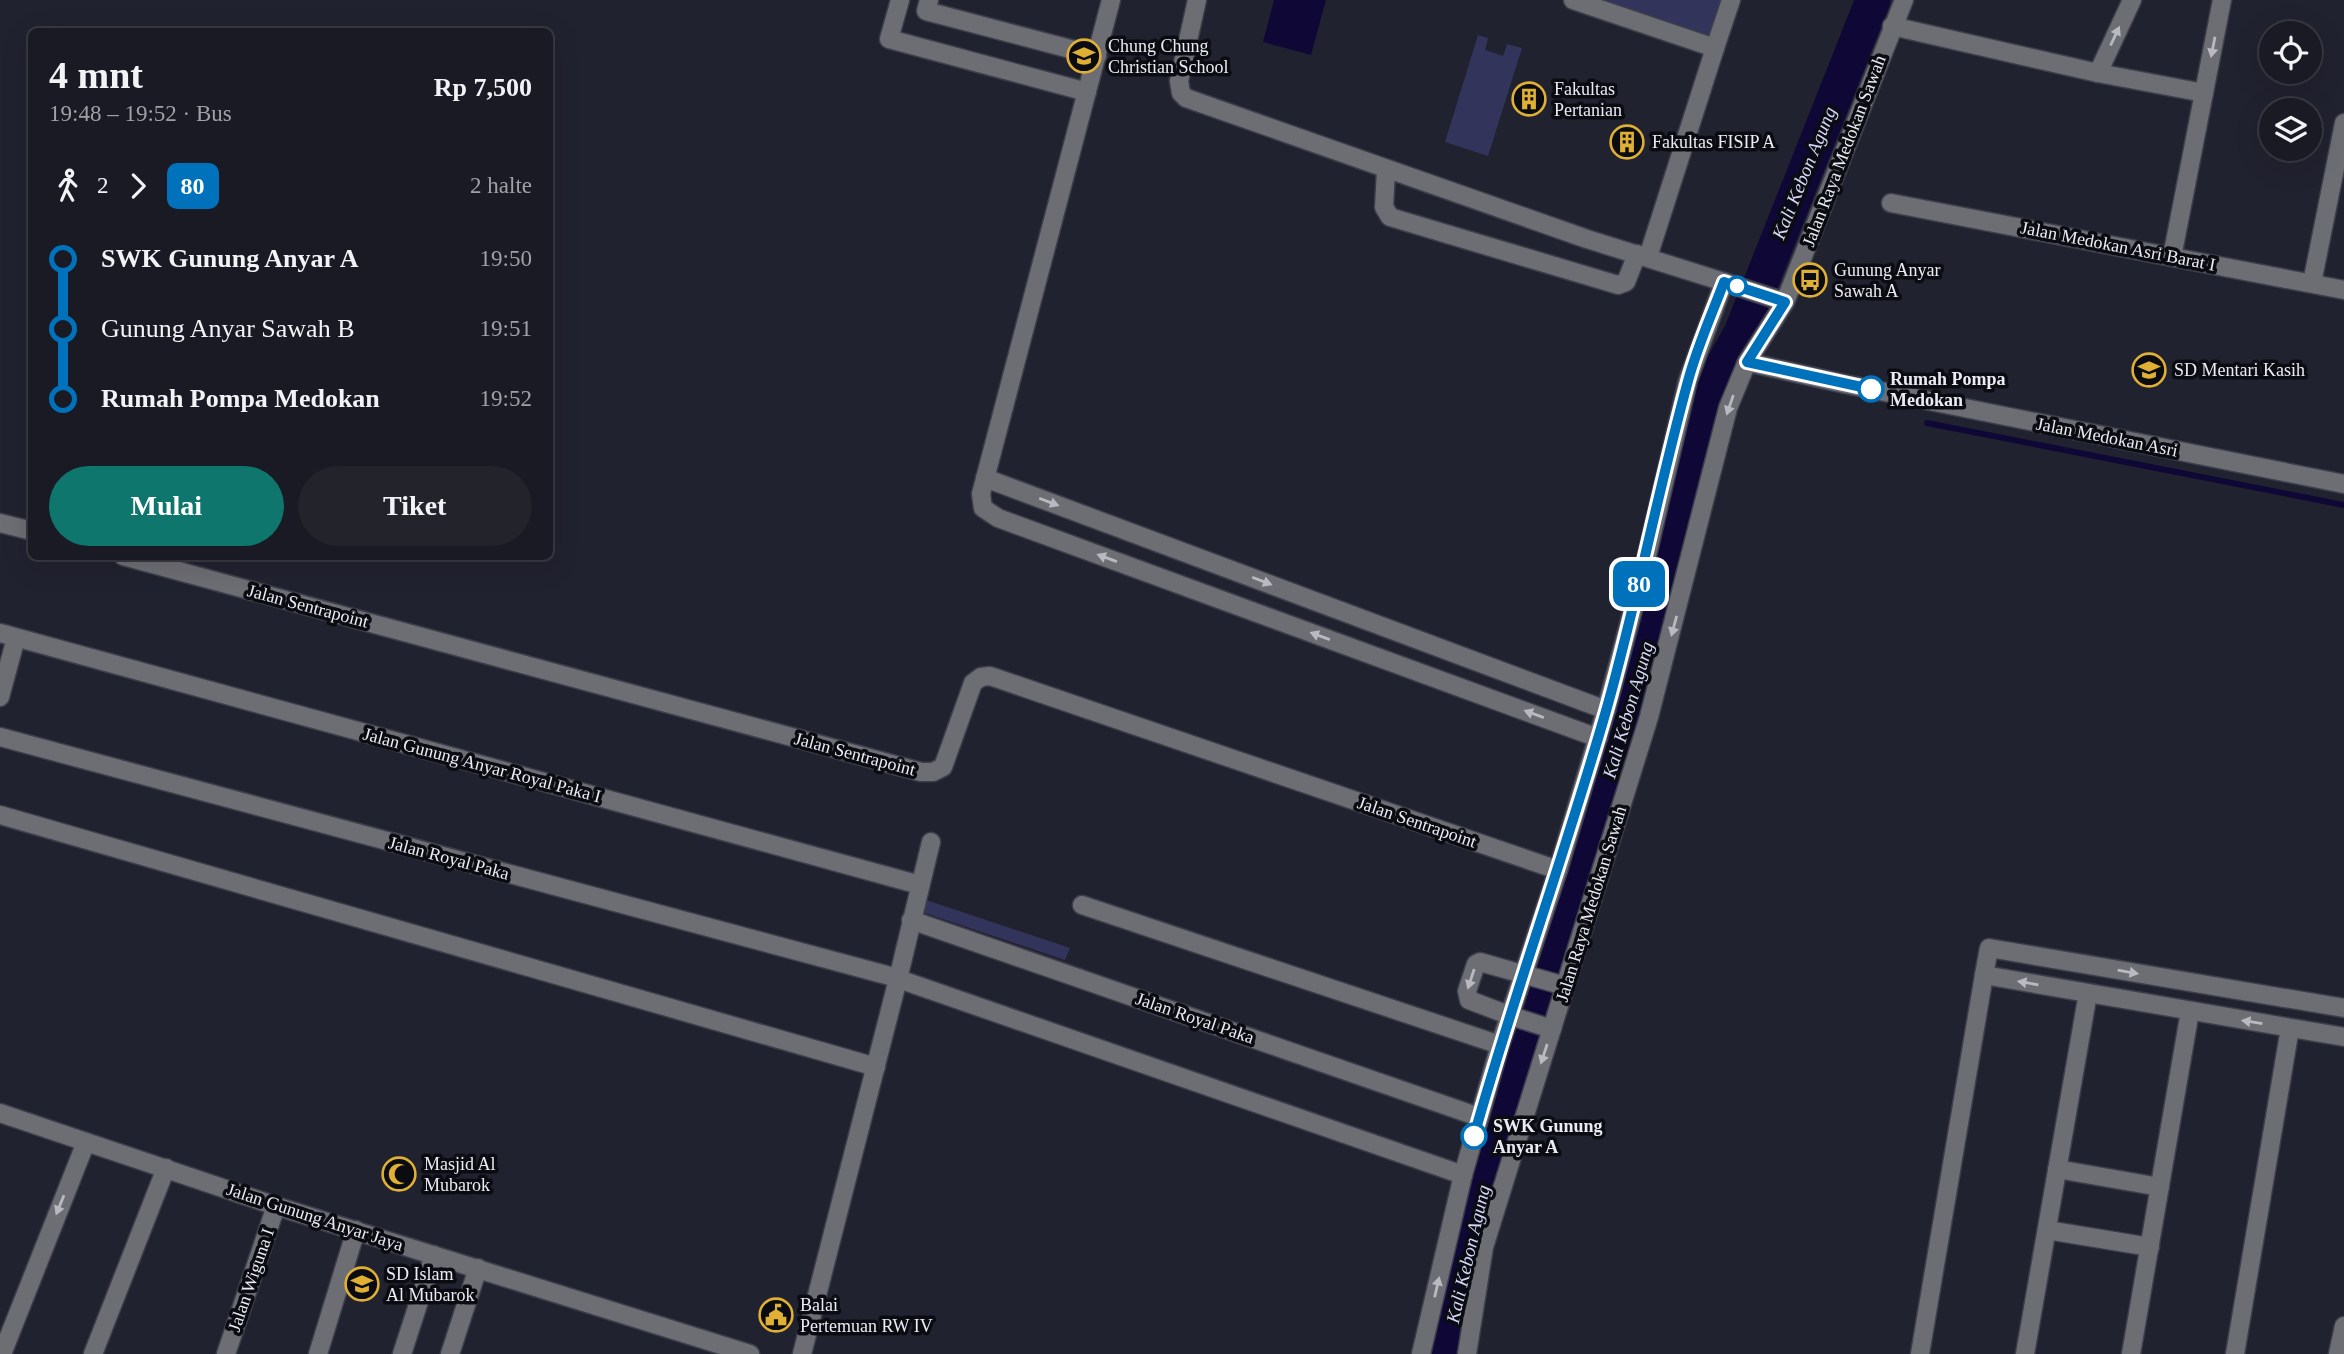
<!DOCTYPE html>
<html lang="id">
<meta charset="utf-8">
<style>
:root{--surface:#191a23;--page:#22232b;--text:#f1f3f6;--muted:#9fa1a6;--line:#373841;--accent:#0f766e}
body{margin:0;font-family:Georgia,serif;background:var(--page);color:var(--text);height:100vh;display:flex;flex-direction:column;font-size:26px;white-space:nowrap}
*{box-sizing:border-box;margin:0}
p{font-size:23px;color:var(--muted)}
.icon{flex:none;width:38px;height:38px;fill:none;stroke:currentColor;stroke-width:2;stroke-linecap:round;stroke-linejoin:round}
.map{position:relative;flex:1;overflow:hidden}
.sheet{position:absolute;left:28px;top:28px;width:525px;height:532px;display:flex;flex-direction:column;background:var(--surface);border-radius:10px;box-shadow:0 7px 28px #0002,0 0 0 2px var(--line)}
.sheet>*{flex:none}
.badge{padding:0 14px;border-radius:10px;font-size:24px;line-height:46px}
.fabs{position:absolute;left:2259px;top:21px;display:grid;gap:14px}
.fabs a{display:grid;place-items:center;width:63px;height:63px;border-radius:50%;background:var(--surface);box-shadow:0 7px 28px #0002,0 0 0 2px var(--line);font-size:35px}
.map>.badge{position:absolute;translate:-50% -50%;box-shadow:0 0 0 4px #fff}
.legs{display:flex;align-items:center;gap:10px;height:77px;padding:0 21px;font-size:23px}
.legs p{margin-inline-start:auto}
.summary{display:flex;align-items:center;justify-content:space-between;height:119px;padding:0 21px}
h1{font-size:38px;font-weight:700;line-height:52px}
.cta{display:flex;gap:14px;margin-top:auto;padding:14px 21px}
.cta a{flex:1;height:80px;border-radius:42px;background:var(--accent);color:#fff;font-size:28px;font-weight:700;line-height:80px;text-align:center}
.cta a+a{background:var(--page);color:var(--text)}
ul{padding:0 21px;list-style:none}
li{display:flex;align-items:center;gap:24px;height:70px;font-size:26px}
li i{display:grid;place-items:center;width:10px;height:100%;margin:0 9px;background:currentColor}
li i::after{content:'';width:18px;height:18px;margin:-9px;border:5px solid;border-radius:50%;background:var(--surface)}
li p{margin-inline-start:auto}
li:first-child i{background:linear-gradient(#0000 50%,currentColor 0)}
li:last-child i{background:linear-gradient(currentColor 50%,#0000 0)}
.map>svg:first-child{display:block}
.green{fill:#33345c}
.water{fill:#0f0836}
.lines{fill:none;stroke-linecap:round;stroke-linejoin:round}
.stream{stroke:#0f0836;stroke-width:6}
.river{stroke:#0f0836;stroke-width:35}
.minor-casing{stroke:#3d3e4b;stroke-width:21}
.minor{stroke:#6d6d74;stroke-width:18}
.oneway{fill:#b8b9c1}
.line-1-casing{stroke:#fff;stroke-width:16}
.line-1{stroke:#0072bc;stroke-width:10}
.stop-1-dot{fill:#fff;stroke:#0072bc;stroke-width:3.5}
.labels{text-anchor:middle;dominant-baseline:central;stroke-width:7;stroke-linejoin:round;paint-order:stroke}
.poi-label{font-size:18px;fill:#eaebf4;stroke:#0b0c11;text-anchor:start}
.street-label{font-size:18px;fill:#eaebf4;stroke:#0b0c11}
.stop-label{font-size:18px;font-weight:bold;fill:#eaebf4;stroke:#0b0c11;text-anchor:start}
.water-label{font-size:19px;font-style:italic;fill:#d5d8f9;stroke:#0b0c11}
</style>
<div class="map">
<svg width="2344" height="1354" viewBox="0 0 2344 1354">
<rect width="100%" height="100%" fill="#21222f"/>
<g class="green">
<path d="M 1573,0 L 1731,0 L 1715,48 Z"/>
<path d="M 1478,35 L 1488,38 L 1485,50 L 1503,56 L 1507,44 L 1522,48 L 1488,156 L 1445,142 Z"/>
<path d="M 926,900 L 1070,948 L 1065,960 L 922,912 Z"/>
</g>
<path class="water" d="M 1274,0 L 1326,0 L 1311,55 L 1263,42 Z"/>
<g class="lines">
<path class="stream" d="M 1927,423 L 2344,505"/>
<path class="river" d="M 1446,1354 L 1470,1223 L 1635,692 L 1684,497 L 1719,372 L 1741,333 L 1873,0"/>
<defs>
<g id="minor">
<path d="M 900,0 L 889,39 L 1087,92"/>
<path d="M 929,0 L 926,11 L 1097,56"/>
<path d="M 1111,0 L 981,494 L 983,508 L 998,518 L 1598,738"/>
<path d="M 1197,0 L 1179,81 L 1181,93 L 1186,98 L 1587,239 L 1724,282"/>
<path d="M 1573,0 L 1715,48 L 1731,0"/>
<path d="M 1892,26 L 2098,73 L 2204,93"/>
<path d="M 2098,73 L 2132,0"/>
<path d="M 1386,170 L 1384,207 L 1390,217 L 1618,285 L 1626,282 L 1637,254"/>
<path d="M 1891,203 L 2344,290"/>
<path d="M 1648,257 L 1715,48"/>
<path d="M 2172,257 L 2222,0"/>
<path d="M 2312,283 L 2344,123"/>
<path d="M 1747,362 L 1845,384 L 2344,484"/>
<path d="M 985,478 L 1606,710"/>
<path d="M 0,523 L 32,531"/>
<path d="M 123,556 L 921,772 L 933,772 L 943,767 L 973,683 L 981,677 L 990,676 L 1558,870"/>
<path d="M 0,633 L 920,885"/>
<path d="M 0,697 L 16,638"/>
<path d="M 0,737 L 890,976 L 1463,1175"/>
<path d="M 0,815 L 876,1067"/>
<path d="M 1082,905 L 1500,1045"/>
<path d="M 911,920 L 1479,1117"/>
<path d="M 2344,1008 L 1989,948 L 1984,975 L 2344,1037"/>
<path d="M 1552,1029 L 1511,1016 L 1469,1000 L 1467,991 L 1476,964 L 1480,962 L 1565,986"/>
<path d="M 0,1113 L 276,1206 L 750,1354"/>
<path d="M 2057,1169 L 2160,1187"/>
<path d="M 2047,1230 L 2150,1247"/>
<path d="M 2,1354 L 86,1142"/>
<path d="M 93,1354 L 166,1168"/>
<path d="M 226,1354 L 276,1206"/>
<path d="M 318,1354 L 356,1230"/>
<path d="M 402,1354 L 434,1255"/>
<path d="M 450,1354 L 478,1268"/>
<path d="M 802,1354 L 898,979 L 931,842"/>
<path d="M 1421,1354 L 1463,1175 L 1500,1045 L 1558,870 L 1606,710 L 1643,572 L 1688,380 L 1724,282 L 1785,302"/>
<path d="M 1467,1354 L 1484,1247 L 1649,717 L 1728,408 L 1747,362 L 1785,302 L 1904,0"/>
<path d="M 1920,1354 L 1984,975"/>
<path d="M 2025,1354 L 2088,993"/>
<path d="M 2131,1354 L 2190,1011"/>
<path d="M 2235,1354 L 2290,1028"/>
<path d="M 2338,1354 L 2344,1326"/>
</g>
</defs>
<use href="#minor" class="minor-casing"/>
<use href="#minor" class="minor"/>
</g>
<defs><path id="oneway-solid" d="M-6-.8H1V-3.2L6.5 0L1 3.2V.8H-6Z" transform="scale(1.75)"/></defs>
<g class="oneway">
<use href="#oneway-solid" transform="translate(2115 36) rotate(-65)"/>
<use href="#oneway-solid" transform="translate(2213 47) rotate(101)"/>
<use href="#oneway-solid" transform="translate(1730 405) rotate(109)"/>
<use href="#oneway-solid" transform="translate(1049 502) rotate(21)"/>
<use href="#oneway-solid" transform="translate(1107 558) rotate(-160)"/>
<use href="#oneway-solid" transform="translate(1262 581) rotate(21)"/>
<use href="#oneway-solid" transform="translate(1674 626) rotate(105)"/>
<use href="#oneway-solid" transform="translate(1320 636) rotate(-160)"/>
<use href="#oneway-solid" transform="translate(1534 714) rotate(-160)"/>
<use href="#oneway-solid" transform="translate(2128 972) rotate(10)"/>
<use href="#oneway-solid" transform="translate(1471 979) rotate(108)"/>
<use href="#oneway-solid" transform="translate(2028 983) rotate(-170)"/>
<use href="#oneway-solid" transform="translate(2252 1022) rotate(-171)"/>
<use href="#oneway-solid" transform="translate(1544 1054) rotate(108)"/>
<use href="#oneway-solid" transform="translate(60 1205) rotate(112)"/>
<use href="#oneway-solid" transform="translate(1437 1287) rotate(-77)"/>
</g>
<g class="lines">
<defs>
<path id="line-1" d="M 1474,1136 C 1514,994 1565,854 1606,711 C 1637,602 1658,490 1688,381 C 1697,347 1712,314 1724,282 L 1785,302 L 1747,362 L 1871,389"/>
</defs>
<use href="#line-1" class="line-1-casing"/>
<use href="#line-1" class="line-1"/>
</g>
<defs>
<symbol id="school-ring" viewBox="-11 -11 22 22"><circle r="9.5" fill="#0b0c11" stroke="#dfb034" stroke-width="1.5"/><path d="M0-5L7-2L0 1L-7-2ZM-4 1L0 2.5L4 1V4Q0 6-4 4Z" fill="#dfb034"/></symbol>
<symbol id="building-ring" viewBox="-11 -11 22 22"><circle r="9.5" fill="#0b0c11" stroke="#dfb034" stroke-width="1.5"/><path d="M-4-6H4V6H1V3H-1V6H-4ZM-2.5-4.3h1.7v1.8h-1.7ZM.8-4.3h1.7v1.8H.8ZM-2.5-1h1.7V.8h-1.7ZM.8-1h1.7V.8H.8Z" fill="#dfb034"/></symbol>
<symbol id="bus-ring" viewBox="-11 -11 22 22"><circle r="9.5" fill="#0b0c11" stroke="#dfb034" stroke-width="1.5"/><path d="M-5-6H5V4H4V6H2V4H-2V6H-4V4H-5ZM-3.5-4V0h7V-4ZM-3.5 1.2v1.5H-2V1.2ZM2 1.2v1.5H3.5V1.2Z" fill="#dfb034"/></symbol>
<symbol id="mosque-ring" viewBox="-11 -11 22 22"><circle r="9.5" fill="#0b0c11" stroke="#dfb034" stroke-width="1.5"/><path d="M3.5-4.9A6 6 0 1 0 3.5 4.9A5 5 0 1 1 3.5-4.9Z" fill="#dfb034"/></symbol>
<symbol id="civic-ring" viewBox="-11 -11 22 22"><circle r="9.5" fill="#0b0c11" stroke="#dfb034" stroke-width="1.5"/><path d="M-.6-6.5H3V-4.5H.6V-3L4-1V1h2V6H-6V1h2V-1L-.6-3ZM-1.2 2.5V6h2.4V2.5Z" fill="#dfb034"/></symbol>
</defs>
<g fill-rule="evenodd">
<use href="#school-ring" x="1065" y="37" width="38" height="38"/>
<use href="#building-ring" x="1510" y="80" width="38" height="38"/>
<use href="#building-ring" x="1608" y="123" width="38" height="38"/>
<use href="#bus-ring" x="1791" y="261" width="38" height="38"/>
<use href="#school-ring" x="2130" y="351" width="38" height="38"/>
<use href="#mosque-ring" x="380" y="1155" width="38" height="38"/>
<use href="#school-ring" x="343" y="1265" width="38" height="38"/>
<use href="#civic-ring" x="757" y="1296" width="38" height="38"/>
</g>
<g class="stop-1-dot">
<circle cx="1737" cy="286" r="9"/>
<circle cx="1871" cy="389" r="12"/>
<circle cx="1474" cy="1136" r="12"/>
</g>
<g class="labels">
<g class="poi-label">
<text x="1108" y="46">Chung Chung<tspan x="1108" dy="21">Christian School</tspan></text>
<text x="1554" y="89">Fakultas<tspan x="1554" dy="21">Pertanian</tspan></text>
<text x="1652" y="142">Fakultas FISIP A</text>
<text x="1834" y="270">Gunung Anyar<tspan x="1834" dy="21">Sawah A</tspan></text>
<text x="2174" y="370">SD Mentari Kasih</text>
<text x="424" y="1164">Masjid Al<tspan x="424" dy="21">Mubarok</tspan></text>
<text x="386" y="1274">SD Islam<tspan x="386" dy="21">Al Mubarok</tspan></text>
<text x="800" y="1305">Balai<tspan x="800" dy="21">Pertemuan RW IV</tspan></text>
</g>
<g class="street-label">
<text transform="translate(1844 151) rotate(-69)">Jalan Raya Medokan Sawah</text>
<text transform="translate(2118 246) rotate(11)">Jalan Medokan Asri Barat I</text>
<text transform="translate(2107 437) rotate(11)">Jalan Medokan Asri</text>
<text transform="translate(308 606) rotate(15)">Jalan Sentrapoint</text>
<text transform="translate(855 754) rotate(15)">Jalan Sentrapoint</text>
<text transform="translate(482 765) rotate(15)">Jalan Gunung Anyar Royal Paka I</text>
<text transform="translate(1417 822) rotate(19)">Jalan Sentrapoint</text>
<text transform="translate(449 858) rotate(15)">Jalan Royal Paka</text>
<text transform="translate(1591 904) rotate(-73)">Jalan Raya Medokan Sawah</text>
<text transform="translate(1195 1018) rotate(19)">Jalan Royal Paka</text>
<text transform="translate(315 1217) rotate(18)">Jalan Gunung Anyar Jaya</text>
<text transform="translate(251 1280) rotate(-71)">Jalan Wiguna I</text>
</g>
<g class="stop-label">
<text x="1890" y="379">Rumah Pompa<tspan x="1890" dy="21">Medokan</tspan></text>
<text x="1493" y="1126">SWK Gunung<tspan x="1493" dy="21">Anyar A</tspan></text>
</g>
<g class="water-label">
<text transform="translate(1804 173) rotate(-68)">Kali Kebon Agung</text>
<text transform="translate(1628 710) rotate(-74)">Kali Kebon Agung</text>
<text transform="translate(1468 1254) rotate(-77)">Kali Kebon Agung</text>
</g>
</g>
</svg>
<div class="fabs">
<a><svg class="icon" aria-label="locate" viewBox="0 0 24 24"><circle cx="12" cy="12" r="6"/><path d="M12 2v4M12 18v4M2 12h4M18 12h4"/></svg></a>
<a><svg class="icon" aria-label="layers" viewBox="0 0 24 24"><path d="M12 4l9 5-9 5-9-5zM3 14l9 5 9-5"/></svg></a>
</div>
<b class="badge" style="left:1639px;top:584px;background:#0072bc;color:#fff">80</b>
<section class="sheet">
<div class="summary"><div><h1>4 mnt</h1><p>19:48 – 19:52 · Bus</p></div><b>Rp 7,500</b></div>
<div class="legs"><svg class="icon" aria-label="walk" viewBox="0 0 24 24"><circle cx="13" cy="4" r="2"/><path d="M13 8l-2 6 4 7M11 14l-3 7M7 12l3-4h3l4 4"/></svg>2<svg class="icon" aria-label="forward" viewBox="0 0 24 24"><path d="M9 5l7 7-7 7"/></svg><b class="badge" style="background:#0072bc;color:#fff">80</b><p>2 halte</p></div>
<ul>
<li><i style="color:#0072bc"></i><b>SWK Gunung Anyar A</b><p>19:50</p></li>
<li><i style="color:#0072bc"></i><span>Gunung Anyar Sawah B</span><p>19:51</p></li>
<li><i style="color:#0072bc"></i><b>Rumah Pompa Medokan</b><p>19:52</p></li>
</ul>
<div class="cta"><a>Mulai</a><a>Tiket</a></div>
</section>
</div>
